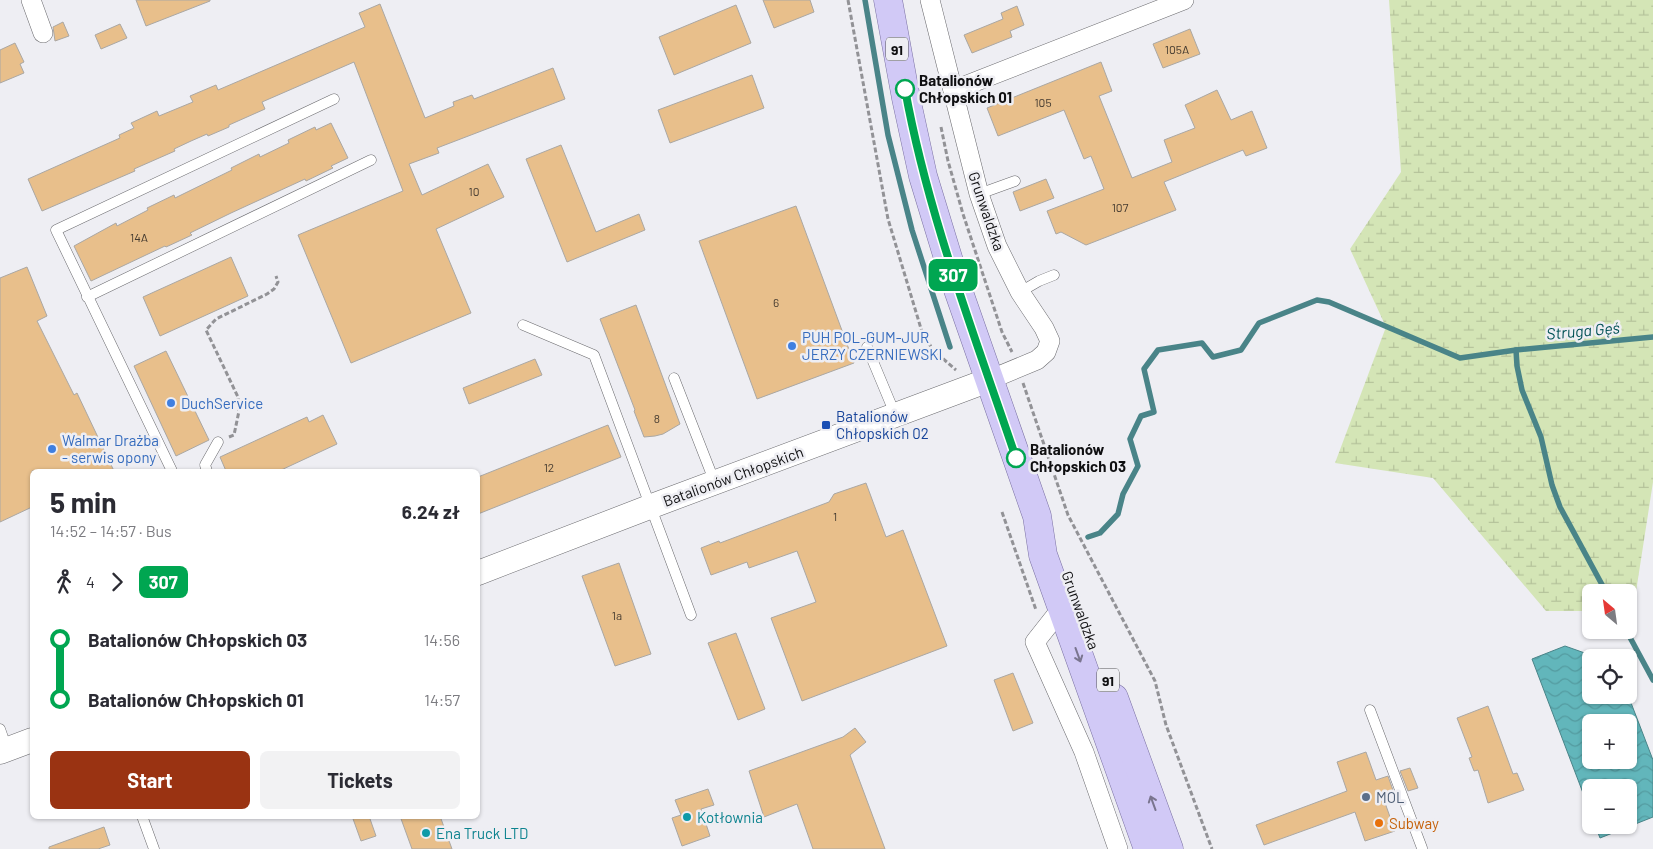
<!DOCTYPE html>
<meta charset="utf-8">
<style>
:root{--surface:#fff;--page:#f2f2f3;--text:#2b2b33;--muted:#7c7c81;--accent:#9a3312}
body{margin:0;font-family:Barlow,sans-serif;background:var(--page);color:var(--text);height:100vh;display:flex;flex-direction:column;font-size:19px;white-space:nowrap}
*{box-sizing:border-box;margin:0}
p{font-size:16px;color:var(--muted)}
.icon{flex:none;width:28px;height:28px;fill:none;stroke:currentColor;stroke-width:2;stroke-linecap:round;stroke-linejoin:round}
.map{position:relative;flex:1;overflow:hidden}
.panel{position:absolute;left:30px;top:469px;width:450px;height:350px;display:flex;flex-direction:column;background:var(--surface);border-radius:8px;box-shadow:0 1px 4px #0004}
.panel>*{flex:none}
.badge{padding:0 10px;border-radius:8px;font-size:18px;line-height:32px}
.needle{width:32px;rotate:331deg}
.controls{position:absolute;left:1582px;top:584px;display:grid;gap:10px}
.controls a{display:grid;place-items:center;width:55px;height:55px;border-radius:8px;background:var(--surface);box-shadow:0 1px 4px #0004;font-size:25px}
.map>.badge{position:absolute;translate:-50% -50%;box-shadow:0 0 0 2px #fff}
.legs{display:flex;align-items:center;gap:8px;height:55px;padding:0 20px;font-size:16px}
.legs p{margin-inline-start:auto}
.summary{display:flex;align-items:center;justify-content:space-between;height:85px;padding:0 20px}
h1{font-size:28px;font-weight:700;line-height:38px}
.cta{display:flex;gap:10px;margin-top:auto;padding:10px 20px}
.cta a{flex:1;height:58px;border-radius:8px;background:var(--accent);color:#fff;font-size:20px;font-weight:700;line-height:58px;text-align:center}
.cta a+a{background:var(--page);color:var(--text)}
ul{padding:0 20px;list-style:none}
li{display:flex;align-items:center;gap:18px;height:60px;font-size:19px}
li i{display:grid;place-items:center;width:8px;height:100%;margin:0 6px;background:currentColor}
li i::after{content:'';width:12px;height:12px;margin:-6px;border:4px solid;border-radius:50%;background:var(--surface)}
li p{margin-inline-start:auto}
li:first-child i{background:linear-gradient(#0000 50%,currentColor 0)}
li:last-child i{background:linear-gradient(currentColor 50%,#0000 0)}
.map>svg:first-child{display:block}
.wetland{fill:url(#wetland-marsh)}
.water{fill:url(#water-waves);stroke:#498488;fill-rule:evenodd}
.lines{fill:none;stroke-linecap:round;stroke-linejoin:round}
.stream{stroke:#498488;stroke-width:5.5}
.building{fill:#e8bf8b;stroke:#aaa7a3}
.service-casing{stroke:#6a6a6e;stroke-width:11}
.minor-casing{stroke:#6a6a6e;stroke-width:20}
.tertiary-casing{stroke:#6a6a6e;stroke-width:25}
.primary-casing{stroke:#7a70a2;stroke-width:29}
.path{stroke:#929296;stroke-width:3;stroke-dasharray:5 2.5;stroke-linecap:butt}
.service{stroke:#fff;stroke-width:10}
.minor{stroke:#fff;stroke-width:19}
.tertiary{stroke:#fff;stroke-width:24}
.primary{stroke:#d1c9f6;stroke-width:28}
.oneway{stroke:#7a758f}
.line-1-casing{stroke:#fff;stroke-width:11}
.line-1{stroke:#00a651;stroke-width:8}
.stop-1-dot{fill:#fff;stroke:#00a651;stroke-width:2.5}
.shop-dot{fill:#3f7fe0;stroke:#eeeef3;stroke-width:2}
.transit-dot{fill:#1a4fb4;stroke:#eeeef3;stroke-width:2}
.service-dot{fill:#5c6f8a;stroke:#eeeef3;stroke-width:2}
.culture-dot{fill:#0f9aa8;stroke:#eeeef3;stroke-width:2}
.food-dot{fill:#e8710a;stroke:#eeeef3;stroke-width:2}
.labels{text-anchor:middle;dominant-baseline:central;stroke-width:5;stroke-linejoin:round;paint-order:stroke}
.number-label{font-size:12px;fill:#453b30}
.shield{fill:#eeeef3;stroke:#525255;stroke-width:1}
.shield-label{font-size:14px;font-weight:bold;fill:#0f0f11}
.stop-label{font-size:15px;font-weight:bold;fill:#0f0f11;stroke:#eeeef3;text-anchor:start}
.street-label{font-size:15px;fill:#0f0f11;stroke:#eeeef3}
.shop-label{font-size:15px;fill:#366cbe;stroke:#eeeef3;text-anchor:start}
.transit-label{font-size:15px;fill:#164399;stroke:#eeeef3;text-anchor:start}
.service-label{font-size:15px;fill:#4e5e75;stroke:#eeeef3;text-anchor:start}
.culture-label{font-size:15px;fill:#0d838f;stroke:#eeeef3;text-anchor:start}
.food-label{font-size:15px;fill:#c56008;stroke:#eeeef3;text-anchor:start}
.water-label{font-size:16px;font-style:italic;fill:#005155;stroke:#eeeef3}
</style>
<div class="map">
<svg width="1653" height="849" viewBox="0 0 1653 849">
<defs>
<pattern id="wetland-marsh" width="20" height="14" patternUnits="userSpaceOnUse" patternTransform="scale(1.25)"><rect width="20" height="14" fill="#d4e5b6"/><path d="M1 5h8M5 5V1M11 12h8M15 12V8" fill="none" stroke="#b5c39b"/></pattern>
<pattern id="water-waves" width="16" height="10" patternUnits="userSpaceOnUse" patternTransform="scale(1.25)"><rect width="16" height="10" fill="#62b6bb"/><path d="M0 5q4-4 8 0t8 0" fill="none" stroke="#549ba0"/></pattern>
</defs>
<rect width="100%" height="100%" fill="#eeeef3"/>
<path class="wetland" d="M 1389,0 L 1653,0 L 1653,482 L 1633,611 L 1629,611 L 1629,592 L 1591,592 L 1591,611 L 1546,611 L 1433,478 L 1335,463 L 1386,327 L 1350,249 L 1401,172 Z"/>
<path class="water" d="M 1565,646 L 1596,657 L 1591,658 L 1591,695 L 1628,695 L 1653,760 L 1653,817 L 1600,838 L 1595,825 L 1629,825 L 1629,788 L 1591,788 L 1591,814 L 1532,659 ZM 1591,722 L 1629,722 L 1629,760 L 1591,760 Z"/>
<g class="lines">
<g class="stream">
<path d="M 865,0 L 888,135 L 912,230 L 950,347"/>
<path d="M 1516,350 L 1517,366 L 1522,390 L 1541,437 L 1552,485 L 1560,507 L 1606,592"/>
<path d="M 1088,537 L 1100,533 L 1118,514 L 1123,494 L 1138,466 L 1130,439 L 1141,416 L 1154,412 L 1144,369 L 1158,350 L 1202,343 L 1213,357 L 1241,350 L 1259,323 L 1317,300 L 1329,302 L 1460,358 L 1516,350 L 1653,337"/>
<path d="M 1626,630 L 1653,680"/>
</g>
</g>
<g class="building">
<path d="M 136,0 L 210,0 L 210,1 L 146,26 Z"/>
<path d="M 763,0 L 810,0 L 814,12 L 774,28 Z"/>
<path d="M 380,4 L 425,118 L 454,106 L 453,102 L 472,95 L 474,99 L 553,68 L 565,99 L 437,148 L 439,153 L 409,164 L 422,195 L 488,164 L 504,197 L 436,229 L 471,313 L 351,363 L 298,235 L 403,191 L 354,62 L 262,102 L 265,109 L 229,125 L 229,127 L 208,136 L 207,134 L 191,141 L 174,149 L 175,151 L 134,169 L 135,171 L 42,211 L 28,179 L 120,138 L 119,135 L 134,128 L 131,123 L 157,111 L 159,116 L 193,102 L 190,96 L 216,85 L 218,90 L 365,27 L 359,13 Z"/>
<path d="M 736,5 L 751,43 L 674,75 L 659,37 Z"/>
<path d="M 1017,6 L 1024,25 L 1010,31 L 1012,37 L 972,53 L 964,35 L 1003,19 L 1001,13 Z"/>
<path d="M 63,22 L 69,36 L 55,41 L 53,27 Z"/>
<path d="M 120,24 L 127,38 L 101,49 L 95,35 Z"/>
<path d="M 1190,29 L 1200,54 L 1163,68 L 1153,44 Z"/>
<path d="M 15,43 L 24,62 L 20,64 L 24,73 L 0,83 L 0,50 Z"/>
<path d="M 1101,62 L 1112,91 L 1099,96 L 1132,178 L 1172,162 L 1164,140 L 1195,128 L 1185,105 L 1217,90 L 1231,120 L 1252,111 L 1267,148 L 1246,156 L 1243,150 L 1164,182 L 1176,210 L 1086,245 L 1061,232 L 1056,234 L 1047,211 L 1104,189 L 1091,156 L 1084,159 L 1064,110 L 998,136 L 987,108 Z"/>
<path d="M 752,75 L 764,108 L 670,143 L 658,110 Z"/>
<path d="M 331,123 L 348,158 L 331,166 L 333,168 L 306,181 L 305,179 L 231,213 L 190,233 L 192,235 L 166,247 L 165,246 L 91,281 L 74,246 L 116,223 L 117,226 L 148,210 L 147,208 L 174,195 L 175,198 L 232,170 L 231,168 L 259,154 L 260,157 L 289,143 L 288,140 L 315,127 L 316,130 Z"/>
<path d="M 561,145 L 596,232 L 639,214 L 645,230 L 567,262 L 526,159 Z"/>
<path d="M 1046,179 L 1054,198 L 1020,211 L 1013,192 Z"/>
<path d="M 796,206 L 854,363 L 757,399 L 699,241 Z"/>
<path d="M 231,257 L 248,296 L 160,336 L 143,297 Z"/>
<path d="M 27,267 L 47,316 L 37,321 L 74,395 L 77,393 L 114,471 L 32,471 L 32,507 L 0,522 L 0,278 Z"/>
<path d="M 636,305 L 680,424 L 663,434 L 655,436 L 644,437 L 634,411 L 635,410 L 600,319 Z"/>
<path d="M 166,351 L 209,440 L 176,456 L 134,366 Z"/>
<path d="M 535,359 L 542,375 L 469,404 L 463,388 Z"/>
<path d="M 323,415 L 337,444 L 279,471 L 226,471 L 220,457 L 307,417 L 309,422 Z"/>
<path d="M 608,425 L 621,457 L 478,514 L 478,477 Z"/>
<path d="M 866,483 L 886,537 L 903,530 L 947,646 L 802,701 L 771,618 L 816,602 L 797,551 L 749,568 L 747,562 L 711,575 L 701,548 L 719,541 L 720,543 L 829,502 L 834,494 Z"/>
<path d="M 619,563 L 651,654 L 615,666 L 582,576 Z"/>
<path d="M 736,633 L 765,709 L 738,720 L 708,643 Z"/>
<path d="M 1013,673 L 1033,723 L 1013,731 L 994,680 Z"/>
<path d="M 1488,706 L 1513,774 L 1517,773 L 1524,790 L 1488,803 L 1478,770 L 1474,771 L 1469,758 L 1472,757 L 1457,718 Z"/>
<path d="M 855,728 L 866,742 L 850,755 L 885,849 L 813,849 L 797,804 L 764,817 L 749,771 L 843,737 Z"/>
<path d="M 1366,752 L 1376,780 L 1388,776 L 1395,796 L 1384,800 L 1395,831 L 1365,841 L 1355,812 L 1264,845 L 1256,825 L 1347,791 L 1337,762 Z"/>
<path d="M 1410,768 L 1418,788 L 1408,791 L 1400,771 Z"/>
<path d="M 708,789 L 714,805 L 701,809 L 710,836 L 682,846 L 672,818 L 681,815 L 675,800 Z"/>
<path d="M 352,816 L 369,816 L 376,836 L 361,841 Z"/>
<path d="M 400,816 L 440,816 L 452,849 L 412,849 Z"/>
<path d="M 104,827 L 110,845 L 98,849 L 49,849 L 49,847 Z"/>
</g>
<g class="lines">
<defs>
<g id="service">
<path d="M 979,194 L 1015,181"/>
<path d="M 1020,292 L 1039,281 L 1054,275"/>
<path d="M 87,297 L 371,160"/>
<path d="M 523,325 L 594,355 L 691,615"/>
<path d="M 867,347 L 895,414"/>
<path d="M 674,378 L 715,483"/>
<path d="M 172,471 L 56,230 L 334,99"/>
<path d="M 207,471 L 205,465 L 218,442"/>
<path d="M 1370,710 L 1422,848"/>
<path d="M 0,729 L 7,749"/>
<path d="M 142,816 L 154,849"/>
</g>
<g id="minor">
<path d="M 31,0 L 43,33"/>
<path d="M 930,0 L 979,194 L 997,246 L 1020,292 L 1044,328 L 1050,341 L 1046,352 L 1037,360 L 989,380"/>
<path d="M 954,90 L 1184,0"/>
<path d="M 1061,609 L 1035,642 L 1084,752 L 1118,849"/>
</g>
<g id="tertiary">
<path d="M 478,573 L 652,506 L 989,380"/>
<path d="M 0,752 L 32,740"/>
</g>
<g id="primary">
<path d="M 888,0 L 906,98 L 923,176 L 956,284 L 1037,516 L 1043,555 L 1148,849"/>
<path d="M 1114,698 L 1169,849"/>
</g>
</defs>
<use href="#service" class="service-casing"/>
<use href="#minor" class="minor-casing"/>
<use href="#tertiary" class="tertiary-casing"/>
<use href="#primary" class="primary-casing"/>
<g class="path">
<path d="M 848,0 L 888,219 L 922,332 L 933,350 L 956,370"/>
<path d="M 941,127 L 948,161 L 963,214 L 1002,332 L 1012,352"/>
<path d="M 1023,383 L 1068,515 L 1155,681 L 1166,725 L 1212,849"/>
<path d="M 229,437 L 234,435 L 239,411 L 238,397 L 206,330 L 216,319 L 267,294 L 274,289 L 278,282 L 276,276"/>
<path d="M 1002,512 L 1036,610"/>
</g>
<use href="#service" class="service"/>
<use href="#minor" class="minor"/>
<use href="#tertiary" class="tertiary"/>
<use href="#primary" class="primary"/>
</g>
<defs><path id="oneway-shaft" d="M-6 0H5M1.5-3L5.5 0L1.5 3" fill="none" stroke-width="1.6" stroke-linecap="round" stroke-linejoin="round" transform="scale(1.25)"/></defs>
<g class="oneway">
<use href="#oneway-shaft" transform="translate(1078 655) rotate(70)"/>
<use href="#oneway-shaft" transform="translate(1153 803) rotate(-110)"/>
</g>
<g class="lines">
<defs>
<path id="line-1" d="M 905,89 C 928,216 975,336 1016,458"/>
</defs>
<use href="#line-1" class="line-1-casing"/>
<use href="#line-1" class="line-1"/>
</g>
<g class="stop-1-dot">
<circle cx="905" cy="89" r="9"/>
<circle cx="1016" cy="458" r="9"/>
</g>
<g class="shop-dot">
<circle cx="792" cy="346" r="5"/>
<circle cx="171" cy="403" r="5"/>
<circle cx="52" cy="449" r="5"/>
</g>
<rect class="transit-dot" x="821" y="420" width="10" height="10" rx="2.5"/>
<circle class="service-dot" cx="1366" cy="797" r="5"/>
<g class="culture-dot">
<circle cx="687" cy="817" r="5"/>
<circle cx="426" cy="833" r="5"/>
</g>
<circle class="food-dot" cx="1379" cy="823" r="5"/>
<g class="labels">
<g class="number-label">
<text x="1177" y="49">105A</text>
<text x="1043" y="102">105</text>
<text x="474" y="191">10</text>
<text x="1120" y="207">107</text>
<text x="139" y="237">14A</text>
<text x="776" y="302">6</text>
<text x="657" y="418">8</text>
<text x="549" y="467">12</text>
<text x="835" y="516">1</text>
<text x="617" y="615">1a</text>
</g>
<g class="shield">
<rect x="886" y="37.5" width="22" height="23" rx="4"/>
<rect x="1097" y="668.5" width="22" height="23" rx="4"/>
</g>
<g class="shield-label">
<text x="897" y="49">91</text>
<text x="1108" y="680">91</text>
</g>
<g class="stop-label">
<text x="919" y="80">Batalionów<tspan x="919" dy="17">Chłopskich 01</tspan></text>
<text x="1030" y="449">Batalionów<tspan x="1030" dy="17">Chłopskich 03</tspan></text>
</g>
<g class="street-label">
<text transform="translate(987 211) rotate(71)">Grunwaldzka</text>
<text transform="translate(733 476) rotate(-20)">Batalionów Chłopskich</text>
<text transform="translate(1081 610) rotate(70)">Grunwaldzka</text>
</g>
<g class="shop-label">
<text x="802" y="337">PUH POL-GUM-JUR<tspan x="802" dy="17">JERZY CZERNIEWSKI</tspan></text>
<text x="181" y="403">DuchService</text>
<text x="62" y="440">Walmar Drażba<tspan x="62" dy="17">- serwis opony</tspan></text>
</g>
<g class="transit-label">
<text x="836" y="416">Batalionów<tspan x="836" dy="17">Chłopskich 02</tspan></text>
</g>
<g class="service-label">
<text x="1376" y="797">MOL</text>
</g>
<g class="culture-label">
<text x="697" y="817">Kotłownia</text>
<text x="436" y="833">Ena Truck LTD</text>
</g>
<g class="food-label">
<text x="1389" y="823">Subway</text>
</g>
<g class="water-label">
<text transform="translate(1583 330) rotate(-5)">Struga Gęś</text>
</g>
</g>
</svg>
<div class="controls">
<a><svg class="needle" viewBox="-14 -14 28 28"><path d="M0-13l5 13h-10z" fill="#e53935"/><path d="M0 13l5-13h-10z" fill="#7c7c81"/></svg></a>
<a><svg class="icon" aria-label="locate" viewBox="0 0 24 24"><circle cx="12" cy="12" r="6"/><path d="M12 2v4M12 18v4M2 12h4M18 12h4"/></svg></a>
<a>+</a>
<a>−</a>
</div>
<b class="badge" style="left:953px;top:275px;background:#00a651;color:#fff">307</b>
<section class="panel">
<div class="summary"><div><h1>5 min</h1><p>14:52 – 14:57 · Bus</p></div><b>6.24 zł</b></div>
<div class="legs"><svg class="icon" aria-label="walk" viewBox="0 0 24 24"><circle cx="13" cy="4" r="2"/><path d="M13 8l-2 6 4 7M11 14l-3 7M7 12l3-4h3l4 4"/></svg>4<svg class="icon" aria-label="forward" viewBox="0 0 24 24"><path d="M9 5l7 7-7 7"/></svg><b class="badge" style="background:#00a651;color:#fff">307</b></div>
<ul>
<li><i style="color:#00a651"></i><b>Batalionów Chłopskich 03</b><p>14:56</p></li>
<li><i style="color:#00a651"></i><b>Batalionów Chłopskich 01</b><p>14:57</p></li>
</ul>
<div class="cta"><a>Start</a><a>Tickets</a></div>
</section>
</div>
